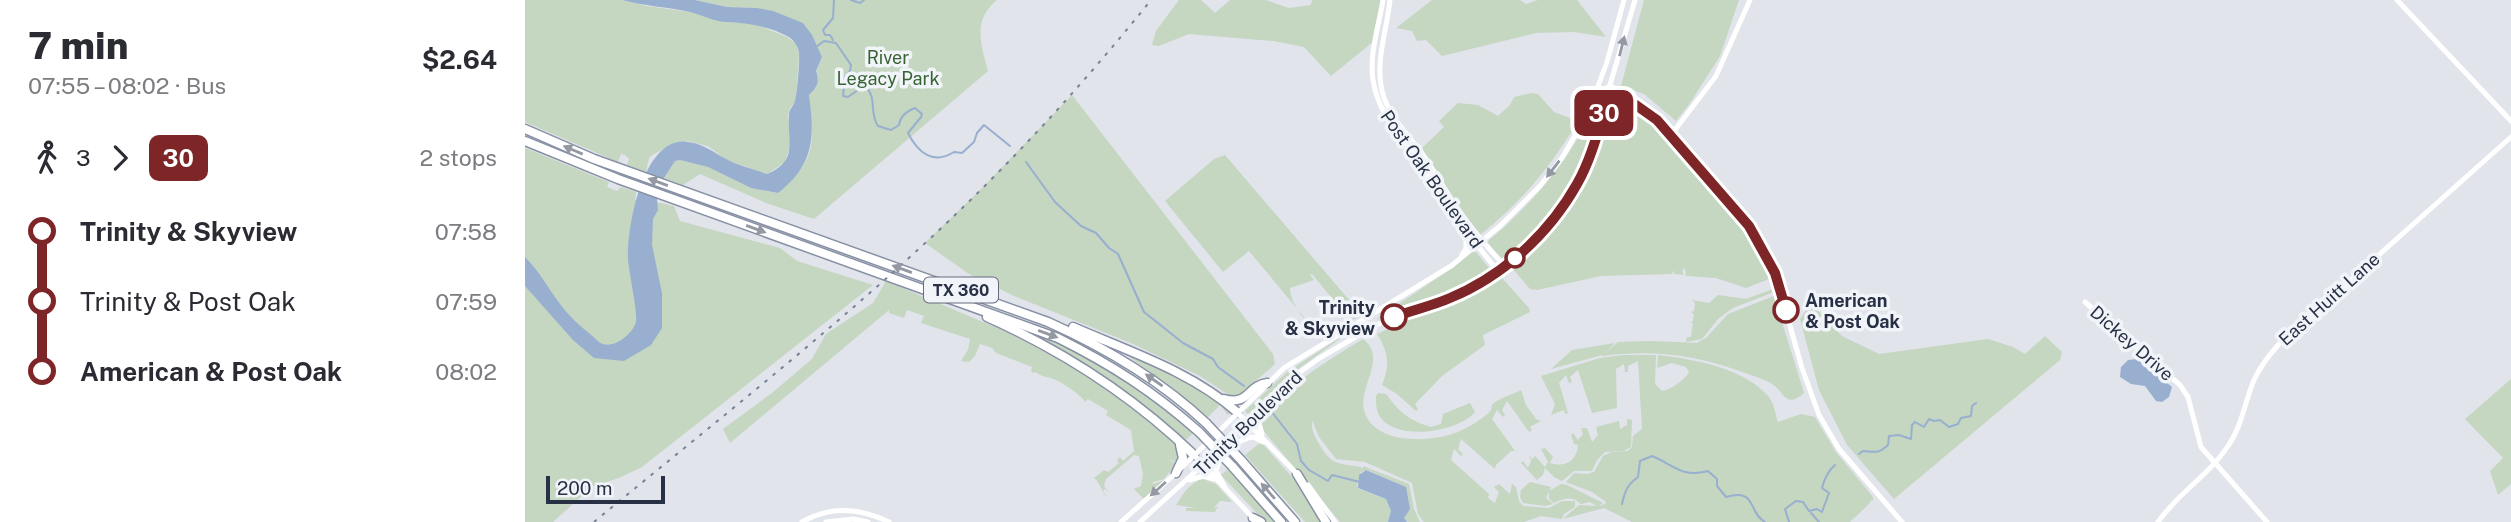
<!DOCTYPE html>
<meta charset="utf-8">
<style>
:root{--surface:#fff;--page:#f2f2f3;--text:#2b2b33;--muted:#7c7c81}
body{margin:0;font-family:"Public Sans",sans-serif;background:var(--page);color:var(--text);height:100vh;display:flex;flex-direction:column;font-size:26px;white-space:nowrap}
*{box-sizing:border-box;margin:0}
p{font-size:23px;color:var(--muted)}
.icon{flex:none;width:38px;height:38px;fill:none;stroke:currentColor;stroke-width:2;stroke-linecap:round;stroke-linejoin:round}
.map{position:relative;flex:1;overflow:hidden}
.details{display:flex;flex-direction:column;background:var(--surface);width:525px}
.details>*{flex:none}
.badge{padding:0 14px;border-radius:10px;font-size:24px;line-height:46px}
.scale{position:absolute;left:21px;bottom:18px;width:119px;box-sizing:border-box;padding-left:7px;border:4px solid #273045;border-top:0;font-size:19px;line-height:24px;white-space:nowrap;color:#273045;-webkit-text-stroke:5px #f1f4f8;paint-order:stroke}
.map>.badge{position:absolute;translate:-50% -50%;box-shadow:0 0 0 4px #fff}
.legs{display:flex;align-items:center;gap:10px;height:77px;padding:0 28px;font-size:23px}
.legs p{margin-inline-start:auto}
.summary{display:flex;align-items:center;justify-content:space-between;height:119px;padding:0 28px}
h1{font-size:38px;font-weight:800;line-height:52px}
ul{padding:0 28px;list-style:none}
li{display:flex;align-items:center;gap:24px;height:70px;font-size:26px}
li i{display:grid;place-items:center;width:10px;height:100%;margin:0 9px;background:currentColor}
li i::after{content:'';width:18px;height:18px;margin:-9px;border:5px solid;border-radius:50%;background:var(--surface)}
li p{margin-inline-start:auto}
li:first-child i{background:linear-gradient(#0000 50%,currentColor 0)}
li:last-child i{background:linear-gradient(currentColor 50%,#0000 0)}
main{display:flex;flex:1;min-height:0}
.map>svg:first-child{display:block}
.green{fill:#c5d6c1}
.water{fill:#98afcf}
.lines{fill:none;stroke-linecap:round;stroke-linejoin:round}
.stream{stroke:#98afcf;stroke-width:2}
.highway-casing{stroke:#8790a4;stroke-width:11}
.secondary{stroke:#fff;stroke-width:5}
.highway{stroke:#fff;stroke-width:8}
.rail{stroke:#798297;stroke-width:2;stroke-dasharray:3.5 7;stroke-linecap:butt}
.highway-bridge-casing{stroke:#8790a4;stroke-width:11;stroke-linecap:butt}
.highway-bridge{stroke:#fff;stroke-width:8}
.oneway{fill:#9398a2}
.line-1-casing{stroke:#fff;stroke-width:16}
.line-1{stroke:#7d2527;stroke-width:10}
.stop-1-dot{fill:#fff;stroke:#7d2527;stroke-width:3.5}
.labels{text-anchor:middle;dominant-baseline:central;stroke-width:7;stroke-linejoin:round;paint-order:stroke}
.shield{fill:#f1f4f8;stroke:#646b7b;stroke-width:2}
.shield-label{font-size:16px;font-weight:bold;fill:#273045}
.park-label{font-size:18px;fill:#386333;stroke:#f1f4f8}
.street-label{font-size:18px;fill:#273045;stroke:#f1f4f8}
.stop-label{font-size:18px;font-weight:bold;fill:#273045;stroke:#f1f4f8;text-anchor:start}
</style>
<main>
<section class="details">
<div class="summary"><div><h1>7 min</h1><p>07:55 – 08:02 · Bus</p></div><b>$2.64</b></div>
<div class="legs"><svg class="icon" aria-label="walk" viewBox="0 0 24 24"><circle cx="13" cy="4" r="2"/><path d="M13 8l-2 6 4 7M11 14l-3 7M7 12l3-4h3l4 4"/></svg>3<svg class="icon" aria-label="forward" viewBox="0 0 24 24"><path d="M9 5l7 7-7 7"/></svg><b class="badge" style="background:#7d2527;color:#fff">30</b><p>2 stops</p></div>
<ul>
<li><i style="color:#7d2527"></i><b>Trinity &amp; Skyview</b><p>07:58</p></li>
<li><i style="color:#7d2527"></i><span>Trinity &amp; Post Oak</span><p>07:59</p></li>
<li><i style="color:#7d2527"></i><b>American &amp; Post Oak</b><p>08:02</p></li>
</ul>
</section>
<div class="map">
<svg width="1986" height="522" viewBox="0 0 1986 522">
<rect width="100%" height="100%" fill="#e1e4eb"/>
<g class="green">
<path d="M 0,0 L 97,0 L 122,6 L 165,12 L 202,22 L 230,24 L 262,37 L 271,44 L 274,54 L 271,101 L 265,108 L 263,116 L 266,143 L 260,162 L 242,174 L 202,160 L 183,146 L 162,141 L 150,143 L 129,154 L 124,158 L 121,172 L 102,165 L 104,159 L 100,155 L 96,154 L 93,162 L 0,122 Z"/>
<path d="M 170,0 L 472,0 C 447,20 456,45 463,71 L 289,219 L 241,203 L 175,174 L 158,185 L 139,178 L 150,161 L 155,160 L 183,167 L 226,188 L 252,193 C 293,159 289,144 284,95 C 292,88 295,82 291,72 L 297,57 L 232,8 L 202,7 Z"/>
<path d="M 654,0 L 676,0 L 690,13 L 705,0 L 741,0 L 764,8 L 786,5 L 787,0 L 856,0 L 849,41 L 806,76 L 779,47 L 748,41 L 664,34 L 634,46 L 627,45 L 631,31 Z"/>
<path d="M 907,0 L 995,0 L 1001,4 L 1013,0 L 1052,0 L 1081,37 L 1049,32 L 1011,33 L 917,56 L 901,40 L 892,41 L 887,31 L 871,28 Z"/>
<path d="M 1119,0 L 1214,0 L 1195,56 L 1165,103 L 1151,121 L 1119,94 L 1096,86 Z"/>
<path d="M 1006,93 L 1013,94 L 1029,112 L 1053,121 C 1027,165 996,203 955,235 L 934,206 L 897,148 L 919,127 L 914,121 L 933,103 L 953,105 L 973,116 L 985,105 L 989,97 Z"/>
<path d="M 547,95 L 748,354 L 750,364 L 710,399 L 675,376 L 606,343 L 489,296 L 444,274 L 400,243 L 454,191 Z"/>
<path d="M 1094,104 C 1107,107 1122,116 1134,128 C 1154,148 1253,257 1244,279 L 1221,288 L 1191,278 L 1161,276 L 1160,268 L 1157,271 L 1159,275 L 1149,274 L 1148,270 L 1147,274 L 1076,276 L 1012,290 L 1005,289 L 988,269 C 995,264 1001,256 1007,250 C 1048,210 1069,163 1087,110 Z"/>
<path d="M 1065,116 L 1071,119 L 1070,125 C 1055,173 1037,210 999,245 C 992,251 985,258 978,261 L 962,242 C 1004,207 1040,166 1065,116 Z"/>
<path d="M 0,148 L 84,182 L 82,187 L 92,191 L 96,187 L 111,192 L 110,200 L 122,200 L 149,206 L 155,221 L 255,248 L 272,261 L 348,285 L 117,467 L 94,478 L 68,486 L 28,522 L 0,522 Z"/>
<path d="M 700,155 L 837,315 L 820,324 L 820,314 L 787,274 L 785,275 L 789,280 L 765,288 C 765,305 784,327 799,335 L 793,338 L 787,331 L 789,329 L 724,251 L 698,272 L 640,201 L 689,159 Z"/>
<path d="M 949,250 L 965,269 L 925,292 L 850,320 L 930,266 Z"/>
<path d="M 977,278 L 1004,308 L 1005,312 L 958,335 L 960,345 L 917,376 L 890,404 L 893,409 L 891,411 L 872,394 L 857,385 C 865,365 864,353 852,334 L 882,320 L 929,304 Z"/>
<path d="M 361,281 L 484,333 L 543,364 L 567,378 L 648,439 L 655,451 L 654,462 L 641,459 L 652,463 L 639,479 L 628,482 L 628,484 L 639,480 L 619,499 L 609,489 L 616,486 L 618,474 L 614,456 L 609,455 L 581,479 L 579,486 L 584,493 L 580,489 L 578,490 L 581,497 C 576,490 576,484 569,478 L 579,470 L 583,472 L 594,463 L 592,460 L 595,457 L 598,461 L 609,451 L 606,430 L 581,415 L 583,411 L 563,399 L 560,402 C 556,395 541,385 531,380 C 525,377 516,377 511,372 L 509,373 L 506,371 L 507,367 L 471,353 L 467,348 L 455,344 L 450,356 L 444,362 L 436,361 L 443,350 L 445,339 L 396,323 L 399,316 L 382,310 L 379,318 L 364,313 L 364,310 L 205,443 L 198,429 L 247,393 L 287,359 L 301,334 L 348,303 Z"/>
<path d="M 1248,289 L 1249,292 L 1208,308 L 1194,318 L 1177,339 L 1161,342 L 1162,337 L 1166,337 L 1168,323 L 1165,323 L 1168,321 L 1169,314 L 1166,312 L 1169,311 L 1170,303 L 1167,300 L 1184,303 L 1193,295 L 1221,299 Z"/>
<path d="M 1249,296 L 1279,393 C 1262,408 1260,395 1250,386 C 1242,380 1229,376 1220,373 C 1174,355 1126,349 1077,356 L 1077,355 L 1026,369 L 1047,350 L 1090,343 L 1078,355 L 1093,342 L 1125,341 L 1172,343 L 1181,338 L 1203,314 Z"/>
<path d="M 1286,303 L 1317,336 L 1354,354 L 1463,339 L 1488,347 L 1500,354 L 1520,336 L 1537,352 L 1535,360 L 1369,499 L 1322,445 L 1294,390 L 1275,319 Z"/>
<path d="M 833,326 L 773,369 L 727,412 L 723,414 L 720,411 L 762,372 Z"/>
<path d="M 501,331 C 511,332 521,338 531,343 C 582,364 627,397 668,433 L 660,441 L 635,420 Z"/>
<path d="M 838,339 C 863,358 833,386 839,410 C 848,446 909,443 935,431 C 944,427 960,418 966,410 C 967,408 966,407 967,405 C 973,398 987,395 996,390 L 1001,405 L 1011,419 L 1016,421 L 1005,427 L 1007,430 L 1004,432 L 982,401 L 977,410 L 980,415 L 978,417 L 972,410 L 967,419 L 990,451 L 986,451 L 971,465 L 970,469 L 936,439 L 933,449 L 938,454 L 936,456 L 929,449 L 926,460 L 964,494 L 963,498 L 970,503 L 974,492 L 969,487 L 974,484 L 985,494 L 987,484 L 991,487 L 994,501 L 998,506 L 1024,508 L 1037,501 L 1050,501 L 1050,507 L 1039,514 L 1037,519 L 1016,516 L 999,522 L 899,522 L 893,514 L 887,483 L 840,462 L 811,459 L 794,437 L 787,420 C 786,430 789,434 793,442 C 806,465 811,463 836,467 L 837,470 L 838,466 L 884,484 L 889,509 L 895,522 L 882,522 L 879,518 L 881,487 L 842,470 L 836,472 L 832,486 L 834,489 L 861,499 L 866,511 L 863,522 L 815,522 L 737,429 C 731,402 817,352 838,339 Z"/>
<path d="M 593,349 L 648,371 L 707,410 L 703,415 L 695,405 L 683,417 L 638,381 Z"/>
<path d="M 1098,355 L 1131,355 L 1130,384 L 1137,391 C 1145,390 1160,380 1164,372 L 1161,367 L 1147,363 L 1132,368 L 1133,355 C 1168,359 1219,368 1243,396 C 1249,402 1250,414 1253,422 L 1276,414 L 1290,417 L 1311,452 L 1348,497 L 1348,501 L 1346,500 L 1344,504 L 1325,522 L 1107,522 L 1079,508 L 1038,519 L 1054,505 L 1072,506 L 1065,502 L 1056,504 C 1047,496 1040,498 1029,503 L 1024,499 L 1024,491 L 1036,484 L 1042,485 L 1078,503 L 1073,506 L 1080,504 L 1081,502 L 1067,492 L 1041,482 L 1049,473 L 1062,474 L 1069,472 L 1078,456 L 1087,452 L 1103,451 L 1107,447 L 1108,436 L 1117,429 L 1113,361 L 1103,366 L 1103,372 L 1100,372 L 1099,364 L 1091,369 L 1092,408 L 1067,413 L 1053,370 L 1045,377 L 1047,382 L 1044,383 L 1041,375 L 1034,383 L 1043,413 L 1040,414 L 1039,410 L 1026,415 L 1030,404 L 1016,376 L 1075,358 Z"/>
<path d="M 1986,379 L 1986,484 L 1973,495 L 1965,471 L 1978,458 L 1940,419 Z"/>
<path d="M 853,393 L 861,394 C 874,412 885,421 906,427 L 916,424 L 918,414 L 945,403 L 950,412 C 933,432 873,442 855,417 C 851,410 851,404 851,396 Z"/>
<path d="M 1102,419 L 1107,420 L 1106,447 L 1099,451 L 1080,452 L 1072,460 L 1067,471 L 1049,471 L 1037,481 L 1029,477 L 1020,468 L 1018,475 L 1012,480 L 996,463 L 998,461 L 1003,468 L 1006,461 L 1004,455 L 1007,459 L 1010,456 L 1020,467 L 1023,462 L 1016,449 L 1020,448 L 1028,457 L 1025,463 C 1040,468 1052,461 1053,445 L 1049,444 L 1046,435 L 1048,433 L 1053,440 L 1058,434 L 1056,428 L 1062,428 L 1067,442 L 1073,435 L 1071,427 L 1094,421 L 1095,429 L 1102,425 Z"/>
<path d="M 736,442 L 768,478 L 796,522 L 780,522 L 720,455 Z"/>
<path d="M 703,469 L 749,522 L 740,522 L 696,475 Z"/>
<path d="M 678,479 L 691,484 L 707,502 L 695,501 L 688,509 L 693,506 L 690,512 L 661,511 L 661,508 L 670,508 L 651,505 L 661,490 L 670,482 L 672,483 L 671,481 Z"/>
<path d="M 1005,482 L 1026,487 L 1021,498 L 1028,504 L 1020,506 L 998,503 L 995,497 L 996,490 Z"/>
</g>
<g class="water">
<path d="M 97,0 L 170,0 L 202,7 L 232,8 L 248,11 L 278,23 L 287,35 L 297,57 L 291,71 C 295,83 292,87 284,95 C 290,138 289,165 253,193 L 226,188 L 183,167 L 155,160 L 150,161 L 139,178 L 132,200 L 133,210 L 128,219 L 127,245 L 137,293 L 137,328 L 126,345 L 99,361 L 69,358 L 48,340 L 0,286 L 0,257 C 15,272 23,288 35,304 C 43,315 55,326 65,334 C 69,337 74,343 78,344 C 91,348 108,333 111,322 C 113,314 104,272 103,259 C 102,227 118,135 163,142 C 179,144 188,152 201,159 C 214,166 229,169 242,174 C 274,160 262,142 264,115 C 264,109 268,107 270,101 C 272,96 275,60 274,53 C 273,46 269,40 262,36 C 244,26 221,23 201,22 C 188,21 177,15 165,12 C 142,7 119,6 97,0 Z"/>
<path d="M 1612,359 L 1647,387 L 1644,397 L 1637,402 L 1631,401 L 1620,386 L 1606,384 L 1595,377 L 1596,367 L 1603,360 Z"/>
<path d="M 841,470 L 881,487 L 885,509 L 879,518 L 882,522 L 863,522 L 866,511 L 861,499 L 833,488 L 834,475 Z"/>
</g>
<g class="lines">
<g class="stream">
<path d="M 326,0 L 335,3 L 339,0"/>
<path d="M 308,40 L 305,35 L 300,35 L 298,30 L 308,18 L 309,0"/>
<path d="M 291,47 L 299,41 L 311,43 L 326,65 L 325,71 L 320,76 L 318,96 L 323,97 L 337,87 L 342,88 C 352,100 344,113 353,126 L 366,130 L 374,125 C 375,117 382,111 390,108 L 397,114 L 396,117 L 383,133 C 393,153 408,165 429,152 L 437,153 L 449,142 L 452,133 L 459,125 L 485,146"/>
<path d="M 501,162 L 530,202 L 556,226 L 571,233 L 584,248 L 593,254 L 619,312 L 658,343 L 688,359 L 693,367 L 719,386"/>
<path d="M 746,411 L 772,444 L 776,461 L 784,470 L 803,481 L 807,475 L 835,482"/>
<path d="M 1334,454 L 1338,451 C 1351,452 1353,454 1363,445 L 1364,436 L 1374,435 L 1386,439 L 1387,425 L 1390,422 L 1399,427 L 1404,419 L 1409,421 L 1415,420 L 1424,427 L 1433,424 L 1436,418 L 1446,416 L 1447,406 L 1451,403"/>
<path d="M 1097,504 C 1100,491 1102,485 1113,477 L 1115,461 L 1127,456 C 1149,465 1156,478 1183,471 L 1192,479 L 1192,486 L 1201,497 C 1233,488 1222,512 1240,522"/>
<path d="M 1286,513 L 1294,522"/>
<path d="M 1264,522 L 1260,509 L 1271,501 L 1278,502 L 1284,511 L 1292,509 L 1297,512 L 1304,493 L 1297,488 C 1299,480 1303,471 1310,465"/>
</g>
<defs>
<g id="highway">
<path d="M 0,129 L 69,159 L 523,322 C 581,348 634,379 681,423"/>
<path d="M 0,141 L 93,179 L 533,338 C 587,365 629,392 674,432"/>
<path d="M 462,317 C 538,351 609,397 669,455"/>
<path d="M 548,327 C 605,352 665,371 712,412"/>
<path d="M 699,399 C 724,406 722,386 742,383"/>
<path d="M 716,460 L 770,522"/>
<path d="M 707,466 L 756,522"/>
<path d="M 651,473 L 658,458 L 655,445"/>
<path d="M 772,474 L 801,522"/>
<path d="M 728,518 L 736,522"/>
</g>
</defs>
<use href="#highway" class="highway-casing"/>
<g class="secondary">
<path d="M 858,0 C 854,25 844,54 848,80 C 853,114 876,136 895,163 C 920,200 944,237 973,271"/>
<path d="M 865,0 C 862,30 850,61 857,91 C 864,119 885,135 900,158 C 911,174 921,192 932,208 C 946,229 963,248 980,266"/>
<path d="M 1872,0 L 1986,121"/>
<path d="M 1073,89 L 1109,103 L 1133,119 L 1224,226 L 1250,273 L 1277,368 L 1294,415 L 1314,449 L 1377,522"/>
<path d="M 1146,135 L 1191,76 L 1225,0"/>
<path d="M 937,255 L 941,249 L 941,235"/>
<path d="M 1560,302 L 1655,385 L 1663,397 L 1676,447 L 1742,522"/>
<path d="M 734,410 L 732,416 L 737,434"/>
<path d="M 712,412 L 774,476"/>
<path d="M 699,444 L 767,378 L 793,359 L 851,325 L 941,290 L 973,271 L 1009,241 L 1041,201 L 1062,163 L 1110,0"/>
<path d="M 669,455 L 729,519"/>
<path d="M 665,480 L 678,476 L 689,479"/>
<path d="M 783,485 L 810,522"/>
<path d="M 700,487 L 691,471 C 694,456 714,438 729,437 L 738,442"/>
<path d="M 277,522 C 306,505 335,508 364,522"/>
<path d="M 301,522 L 328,519 L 343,522"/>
<path d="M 596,522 L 651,473 L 759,368 L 926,266 L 975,226 L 1015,186 L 1037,158 L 1063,113 L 1082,62 L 1099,0"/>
<path d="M 615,522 L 693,451"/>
<path d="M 1633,522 C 1653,493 1684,475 1703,446 C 1717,426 1720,401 1729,380 C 1735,367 1745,354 1754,344 L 1986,137"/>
</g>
<use href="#highway" class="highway"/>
<path class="rail" d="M 69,522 C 179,431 293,342 398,245 C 481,169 556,87 626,0"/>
<defs>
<g id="highway-bridge">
<path d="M 681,423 L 716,460"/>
<path d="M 674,432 L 707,466"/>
</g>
</defs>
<use href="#highway-bridge" class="highway-bridge-casing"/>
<use href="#highway-bridge" class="highway-bridge"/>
</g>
<defs><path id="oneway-solid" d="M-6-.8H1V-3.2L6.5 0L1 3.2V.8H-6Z" transform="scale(1.75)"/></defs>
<g class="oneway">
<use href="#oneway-solid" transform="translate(1097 46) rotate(-76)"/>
<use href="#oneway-solid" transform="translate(48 150) rotate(-157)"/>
<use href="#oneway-solid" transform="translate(1028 169) rotate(128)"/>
<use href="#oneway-solid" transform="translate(133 182) rotate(-160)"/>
<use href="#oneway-solid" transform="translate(231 229) rotate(20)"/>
<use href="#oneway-solid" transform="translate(377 269) rotate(-160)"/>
<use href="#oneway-solid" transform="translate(523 334) rotate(20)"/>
<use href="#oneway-solid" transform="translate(629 380) rotate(-145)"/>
<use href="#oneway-solid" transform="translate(633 489) rotate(138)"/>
<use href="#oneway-solid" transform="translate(743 491) rotate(-131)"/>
</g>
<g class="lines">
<defs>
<path id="line-1" d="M 869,317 C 887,310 907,306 925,298 C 978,276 1024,234 1052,184 C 1068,156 1075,123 1085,92 L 1108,103 L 1132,120 L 1224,226 L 1250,273 L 1261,310"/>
</defs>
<use href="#line-1" class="line-1-casing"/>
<use href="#line-1" class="line-1"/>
</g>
<g class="stop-1-dot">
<circle cx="990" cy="258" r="9"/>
<circle cx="1261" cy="310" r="12"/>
<circle cx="869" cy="317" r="12"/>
</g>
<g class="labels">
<rect class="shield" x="399" y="277.5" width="74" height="25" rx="5"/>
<g class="shield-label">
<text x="436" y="290">TX 360</text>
</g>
<g class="park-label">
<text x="363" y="57">River<tspan x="363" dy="21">Legacy Park</tspan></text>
</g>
<g class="street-label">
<text transform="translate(907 179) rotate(55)">Post Oak Boulevard</text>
<text transform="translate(1804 299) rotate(-42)">East Huitt Lane</text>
<text transform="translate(1607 343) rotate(41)">Dickey Drive</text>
<text transform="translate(723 423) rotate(-44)">Trinity Boulevard</text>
</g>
<g class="stop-label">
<text x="1280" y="300">American<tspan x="1280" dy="21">&amp; Post Oak</tspan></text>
<text x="850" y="307" text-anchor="end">Trinity<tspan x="850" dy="21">&amp; Skyview</tspan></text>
</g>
</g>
</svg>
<div class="scale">200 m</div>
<b class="badge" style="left:1079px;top:113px;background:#7d2527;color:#fff">30</b>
</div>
</main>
